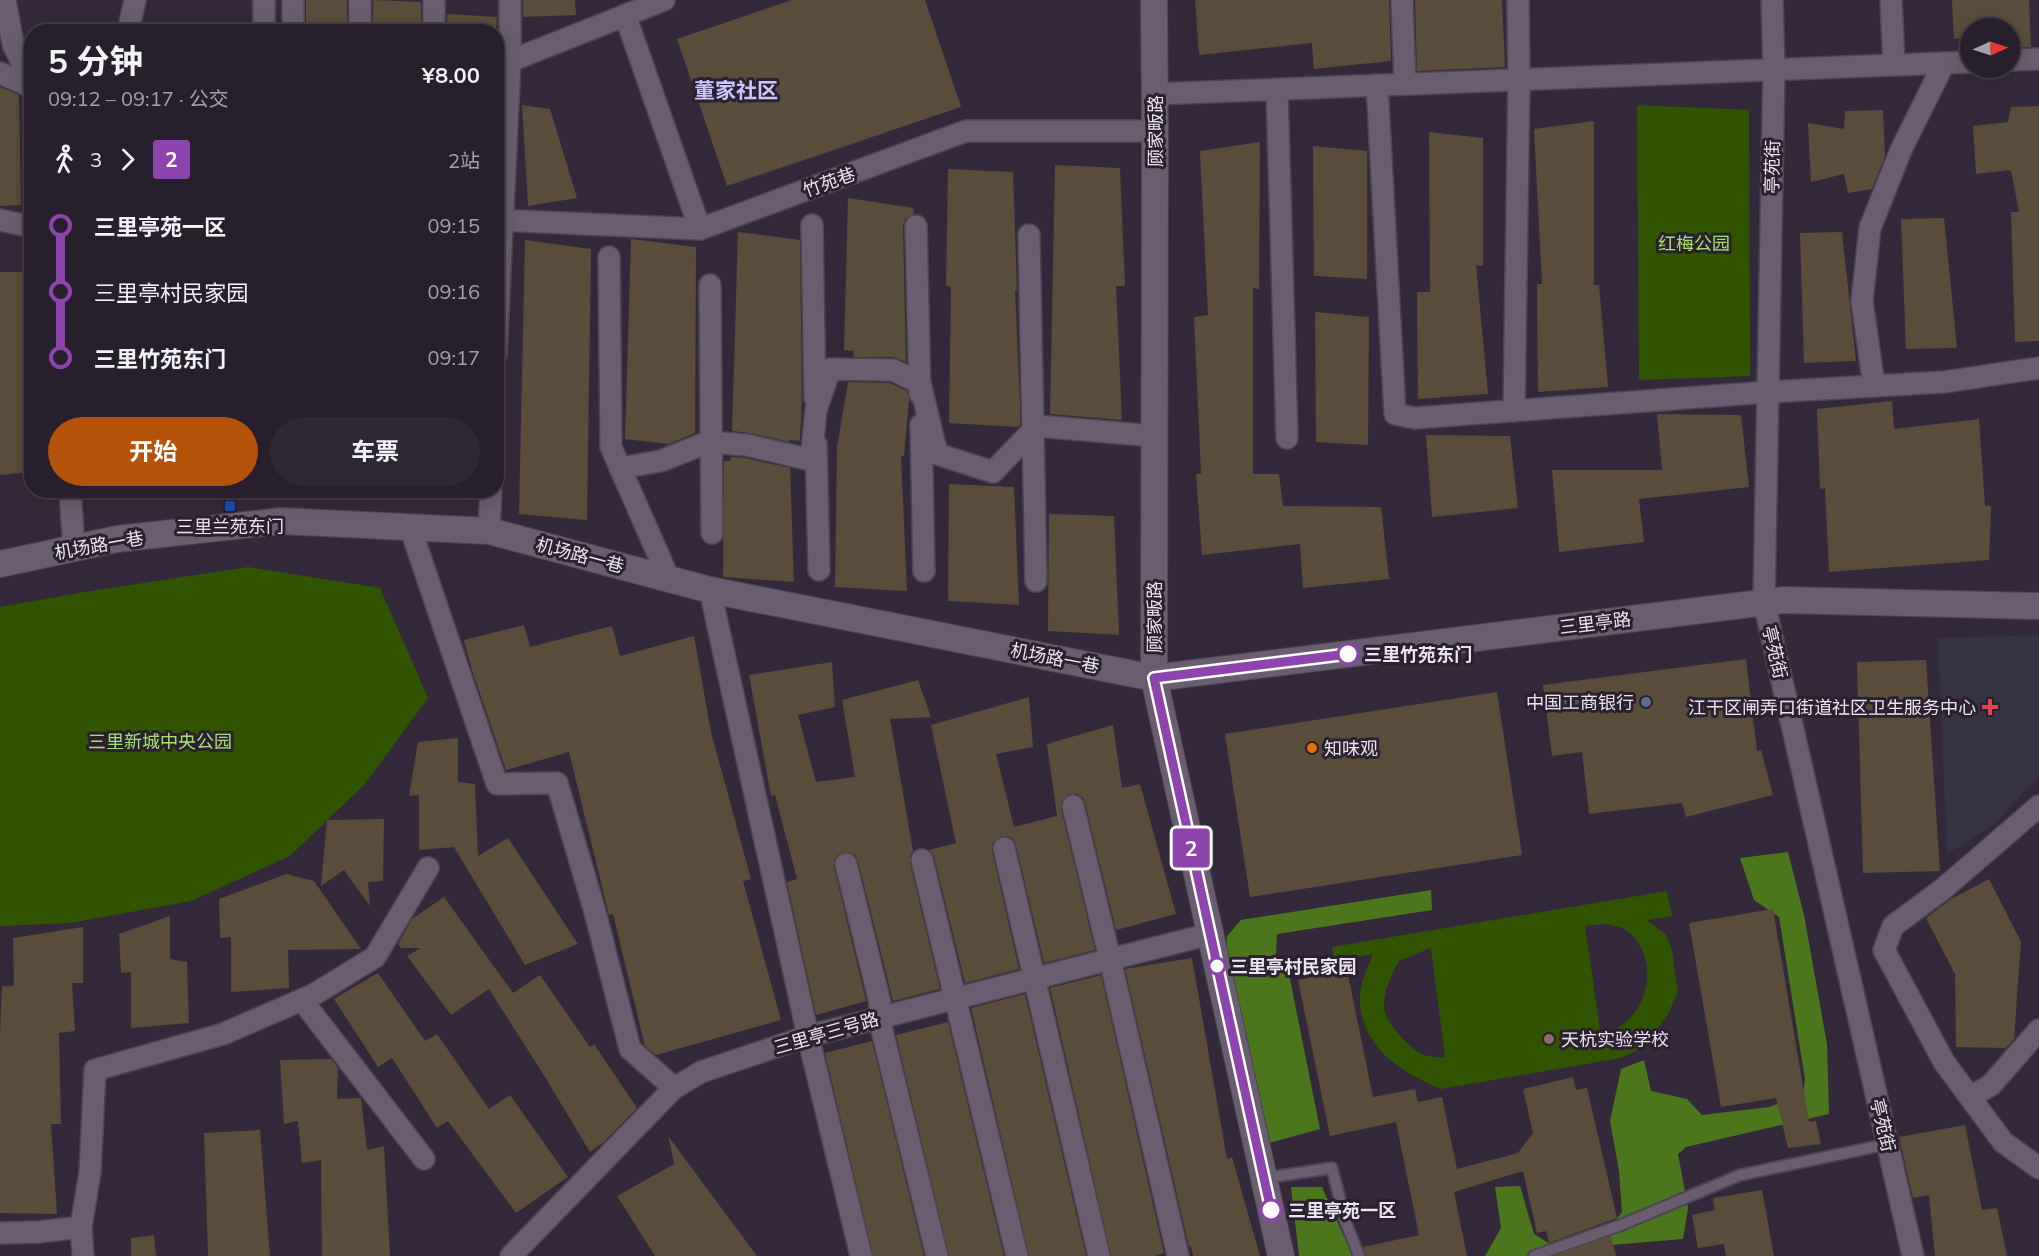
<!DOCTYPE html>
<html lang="zh">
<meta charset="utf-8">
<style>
:root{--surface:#271f2c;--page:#2f2734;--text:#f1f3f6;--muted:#a4a2a9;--line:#433d48;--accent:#b45309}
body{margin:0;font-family:Mulish,"Noto Sans SC",sans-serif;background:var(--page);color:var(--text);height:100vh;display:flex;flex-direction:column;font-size:22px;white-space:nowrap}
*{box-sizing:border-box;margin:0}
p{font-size:20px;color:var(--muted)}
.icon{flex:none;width:33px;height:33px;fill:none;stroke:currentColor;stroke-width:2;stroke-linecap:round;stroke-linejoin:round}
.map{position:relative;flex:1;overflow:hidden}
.side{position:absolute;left:24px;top:24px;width:480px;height:474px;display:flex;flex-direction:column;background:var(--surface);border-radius:24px;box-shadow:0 3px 15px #0003,0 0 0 2px var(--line)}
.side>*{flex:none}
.badge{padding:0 12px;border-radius:4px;font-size:21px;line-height:39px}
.needle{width:39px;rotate:87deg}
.buttons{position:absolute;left:1960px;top:18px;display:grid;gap:12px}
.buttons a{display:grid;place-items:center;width:60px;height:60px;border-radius:50%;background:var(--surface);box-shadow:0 3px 15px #0003,0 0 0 2px var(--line);font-size:30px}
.map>.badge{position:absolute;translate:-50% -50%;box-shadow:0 0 0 3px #fff}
.legs{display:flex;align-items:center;gap:9px;height:66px;padding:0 24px;font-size:20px}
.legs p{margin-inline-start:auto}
.summary{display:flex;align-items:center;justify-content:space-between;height:102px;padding:0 24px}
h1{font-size:33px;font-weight:700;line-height:45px}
.cta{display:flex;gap:12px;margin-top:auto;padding:12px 24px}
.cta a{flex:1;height:69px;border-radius:36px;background:var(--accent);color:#fff;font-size:24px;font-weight:700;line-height:69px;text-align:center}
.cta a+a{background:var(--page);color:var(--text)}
ul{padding:0 24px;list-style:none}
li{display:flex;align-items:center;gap:21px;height:66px;font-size:22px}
li i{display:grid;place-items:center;width:9px;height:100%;margin:0 8px;background:currentColor}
li i::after{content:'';width:15px;height:15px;margin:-8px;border:4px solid;border-radius:50%;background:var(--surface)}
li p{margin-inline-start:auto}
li:first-child i{background:linear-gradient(#0000 50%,currentColor 0)}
li:last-child i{background:linear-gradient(currentColor 50%,#0000 0)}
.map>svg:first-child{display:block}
.medical{fill:#363344}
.green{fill:#315400;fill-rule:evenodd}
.forest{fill:#4c761c}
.building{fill:#594c3b}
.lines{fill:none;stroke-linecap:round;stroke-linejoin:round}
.service-casing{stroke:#4e4552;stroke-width:14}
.minor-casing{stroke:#4e4552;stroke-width:24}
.tertiary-casing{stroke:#4e4552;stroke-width:28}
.service{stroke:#695d6f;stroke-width:10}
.minor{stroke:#695d6f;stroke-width:21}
.tertiary{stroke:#695d6f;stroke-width:26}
.line-1-casing{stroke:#fff;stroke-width:14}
.line-1{stroke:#8e44ad;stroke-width:9}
.transit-dot{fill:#1a4fb4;stroke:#2a202f;stroke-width:2}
.stop-1-dot{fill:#fff;stroke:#8e44ad;stroke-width:3}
.service-dot{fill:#5c6f8a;stroke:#2a202f;stroke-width:2}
.health-dot{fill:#e0444e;stroke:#2a202f;stroke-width:2}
.food-dot{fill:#e8710a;stroke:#2a202f;stroke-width:2}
.education-dot{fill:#8d6e63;stroke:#2a202f;stroke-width:2}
.labels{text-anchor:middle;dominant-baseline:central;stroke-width:6;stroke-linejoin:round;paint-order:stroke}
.street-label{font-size:18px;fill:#ebe5ef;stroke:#2a202f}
.park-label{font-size:18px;fill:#a4e06e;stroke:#2a202f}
.poi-label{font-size:18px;fill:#ebe5ef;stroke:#2a202f;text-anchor:end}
.stop-label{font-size:18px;font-weight:bold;fill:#ebe5ef;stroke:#2a202f;text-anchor:start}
.quarter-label{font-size:21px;font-weight:bold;fill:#cbc5fe;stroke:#2a202f}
</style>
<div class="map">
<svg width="2039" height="1256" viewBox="0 0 2039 1256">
<rect width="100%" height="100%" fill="#34293a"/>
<path class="medical" d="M 2039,635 L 2039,776 L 1994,824 L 1947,854 L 1938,638 Z"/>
<g class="green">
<path d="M 1637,105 L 1749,110 L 1750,376 L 1639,380 Z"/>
<path d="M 248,567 L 380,588 L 428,698 L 365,784 L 290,856 L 191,901 L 70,923 L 0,926 L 0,607 L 85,592 Z"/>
<path d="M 1667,891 L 1672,916 L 1647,920 L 1666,935 L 1672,950 L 1678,992 L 1667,1016 L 1651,1037 L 1636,1051 L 1621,1058 L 1441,1089 C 1399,1072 1358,1045 1360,994 C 1361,980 1369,966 1373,954 L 1334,961 L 1332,947 ZM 1606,924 C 1613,926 1623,927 1628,931 C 1657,956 1652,1003 1622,1025 C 1616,1030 1607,1032 1601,1036 L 1585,926 ZM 1430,948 L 1431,948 L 1445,1057 C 1440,1057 1432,1057 1427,1056 C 1413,1053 1386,1023 1384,1009 C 1383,992 1391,976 1399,961 Z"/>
</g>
<g class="forest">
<path d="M 1788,852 L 1804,915 L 1827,1044 L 1829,1114 L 1686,1147 L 1678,1154 L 1688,1208 L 1683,1239 L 1599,1246 L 1589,1256 L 1485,1256 L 1501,1228 L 1495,1187 L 1520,1186 L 1534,1234 L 1550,1244 L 1589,1234 L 1614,1223 L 1622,1212 L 1619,1171 L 1610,1121 L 1621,1069 L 1644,1060 L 1651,1091 L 1687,1099 L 1702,1115 L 1769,1107 L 1803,1095 L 1805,1079 L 1779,917 L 1754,900 L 1740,858 Z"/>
<path d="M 1431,890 L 1432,910 L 1277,934 L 1276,954 L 1288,969 L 1320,1129 L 1269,1143 L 1226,966 L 1227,936 L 1241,920 Z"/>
<path d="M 1291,1187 L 1322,1187 L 1343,1235 L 1357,1256 L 1299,1256 Z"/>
</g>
<g class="building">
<rect x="306" y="0" width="41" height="32"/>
<path d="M 373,0 L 421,2 L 421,32 L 373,32 Z"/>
<path d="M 523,0 L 575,0 L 576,15 L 523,17 Z"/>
<path d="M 792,0 L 925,0 L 961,107 L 727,186 L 677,39 Z"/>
<path d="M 1195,0 L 1389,0 L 1391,61 L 1314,69 L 1312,43 L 1199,55 Z"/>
<path d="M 1415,0 L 1502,0 L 1505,67 L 1417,71 Z"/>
<path d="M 1952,0 L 2029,0 L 2031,47 L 2010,47 L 2010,28 L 1971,28 L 1971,37 L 1954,39 Z"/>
<path d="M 447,14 L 497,17 L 496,32 L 447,32 Z"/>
<path d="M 0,87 L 19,95 L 21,205 L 0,206 Z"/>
<path d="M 522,105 L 550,109 L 577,198 L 528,206 Z"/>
<path d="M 2039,106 L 2039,341 L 2015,342 L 2011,212 L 2019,212 L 2011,170 L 1976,174 L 1973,126 L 2008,122 L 2011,107 Z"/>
<path d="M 1883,110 L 1885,156 L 1872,189 L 1848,193 L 1844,174 L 1811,182 L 1808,123 L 1844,129 L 1845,111 Z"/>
<path d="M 1594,121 L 1594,285 L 1599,285 L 1608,387 L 1538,392 L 1537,284 L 1542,284 L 1534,129 Z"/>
<path d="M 1429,132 L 1483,138 L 1483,266 L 1476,265 L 1488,394 L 1418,399 L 1417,292 L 1430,292 Z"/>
<path d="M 1260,142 L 1259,289 L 1253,288 L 1253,474 L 1279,474 L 1283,506 L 1381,507 L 1389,579 L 1303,588 L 1300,544 L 1202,555 L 1196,474 L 1201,474 L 1194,317 L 1208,315 L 1200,151 Z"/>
<path d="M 1313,146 L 1367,151 L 1367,279 L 1314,276 Z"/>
<path d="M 1055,165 L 1120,168 L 1125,286 L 1116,286 L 1122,420 L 1050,414 Z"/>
<path d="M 948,169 L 1013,172 L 1017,291 L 1015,290 L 1020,404 L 1020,425 L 1018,427 L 949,423 L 951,287 L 946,286 Z"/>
<path d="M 848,198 L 913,208 L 914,214 L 905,219 L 903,226 L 906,362 L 893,357 L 853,357 L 854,351 L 844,350 Z"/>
<path d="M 1944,218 L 1957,348 L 1906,349 L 1901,219 Z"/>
<path d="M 738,232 L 800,240 L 802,398 L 800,441 L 789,440 L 789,442 L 750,433 L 732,431 Z"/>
<path d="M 1842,232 L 1856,361 L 1804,363 L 1800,233 Z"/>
<path d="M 631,239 L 696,247 L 695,433 L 669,444 L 625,439 Z"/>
<path d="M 525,240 L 591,249 L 587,520 L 519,514 Z"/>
<path d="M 0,272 L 32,272 L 32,472 L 0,475 Z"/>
<path d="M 1315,312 L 1369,317 L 1368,445 L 1316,442 Z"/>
<path d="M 848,382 L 890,383 L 907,391 L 909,400 L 904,456 L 901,456 L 907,591 L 835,587 L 837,447 Z"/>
<path d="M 1892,401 L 1894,429 L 1979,419 L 1985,506 L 1991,506 L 1989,560 L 1829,572 L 1825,488 L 1820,489 L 1817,409 Z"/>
<path d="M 1657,414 L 1741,415 L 1749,487 L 1639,499 L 1644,542 L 1559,552 L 1552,470 L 1662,470 Z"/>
<path d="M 1426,435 L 1510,436 L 1518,508 L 1432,517 Z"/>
<path d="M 731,457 L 745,458 L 790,468 L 794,582 L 723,577 L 724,461 L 731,461 Z"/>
<path d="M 949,484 L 1014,487 L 1019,605 L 948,601 Z"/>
<path d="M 1049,514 L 1114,516 L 1119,635 L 1048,631 Z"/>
<path d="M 524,625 L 530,647 L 612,626 L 620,656 L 694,636 L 711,732 L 751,879 L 743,881 L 781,1020 L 656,1055 L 645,1046 L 613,914 L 609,915 L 569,752 L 506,770 L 472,670 L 464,640 Z"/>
<path d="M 1746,659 L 1757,751 L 1761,750 L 1773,795 L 1686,817 L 1682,803 L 1589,814 L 1582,752 L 1552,756 L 1543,685 Z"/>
<path d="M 1926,660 L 1940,871 L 1863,873 L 1857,662 Z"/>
<path d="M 832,662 L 835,707 L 798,715 L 816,782 L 855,777 L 842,700 L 918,680 L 931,717 L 890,719 L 913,851 L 910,856 L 910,863 L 940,989 L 893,1001 L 858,861 L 855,855 L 844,852 L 837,855 L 834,861 L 834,867 L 866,1001 L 816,1015 L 787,882 L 797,879 L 775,795 L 771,796 L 749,675 Z"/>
<path d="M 1497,692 L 1522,855 L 1250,897 L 1225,734 Z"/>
<path d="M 1029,697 L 1033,747 L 996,754 L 1014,827 L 1057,816 L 1047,744 L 1113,725 L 1122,788 L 1140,784 L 1176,914 L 1116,930 L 1085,803 L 1083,798 L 1077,794 L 1069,794 L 1061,802 L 1061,809 L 1095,950 L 1044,963 L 1016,845 L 1014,840 L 1008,836 L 1001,836 L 992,844 L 992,851 L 1019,969 L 965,983 L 934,857 L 929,850 L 956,843 L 931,725 Z"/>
<path d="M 458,738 L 458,782 L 475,784 L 478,856 L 508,838 L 578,944 L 525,965 L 454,847 L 419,850 L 419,795 L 409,796 L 418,742 Z"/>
<path d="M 384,819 L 383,881 L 368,882 L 370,906 L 344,870 L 321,886 L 327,820 Z"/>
<path d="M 286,874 L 314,881 L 361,949 L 288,950 L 289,988 L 231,992 L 231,937 L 220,938 L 219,899 Z"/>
<path d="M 1989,879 L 2021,942 L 2014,1039 L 2006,1048 L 1956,1047 L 1955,974 L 1926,918 L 1951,899 Z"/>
<path d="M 444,897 L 513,993 L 540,975 L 590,1047 L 594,1044 L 637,1108 L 604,1142 L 590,1152 L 545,1077 L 489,989 L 451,1015 L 407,956 L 421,948 L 401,948 L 398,944 L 412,919 Z"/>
<path d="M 1773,909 L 1809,1122 L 1816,1121 L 1821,1144 L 1788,1148 L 1776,1098 L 1721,1107 L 1689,923 Z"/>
<path d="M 170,916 L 170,959 L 187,962 L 189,1023 L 131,1028 L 131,972 L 121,973 L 119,934 Z"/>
<path d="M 83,927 L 83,983 L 72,983 L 75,1031 L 59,1033 L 61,1124 L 51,1124 L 57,1214 L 0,1213 L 0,1036 L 2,986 L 14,986 L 13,938 Z"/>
<path d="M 1192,958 L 1227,1159 L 1232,1157 L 1260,1256 L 1193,1256 L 1191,1246 L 1189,1247 L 1125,969 Z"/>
<path d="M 1347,970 L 1373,1097 L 1415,1089 L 1418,1102 L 1442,1097 L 1457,1169 L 1518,1153 L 1533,1133 L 1523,1089 L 1573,1077 L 1576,1090 L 1587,1088 L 1617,1218 L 1549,1243 L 1546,1231 L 1537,1233 L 1523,1171 L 1454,1192 L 1467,1256 L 1366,1256 L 1363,1247 L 1419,1235 L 1396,1122 L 1330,1136 L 1298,980 Z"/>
<path d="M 378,973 L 425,1041 L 437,1034 L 489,1109 L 510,1095 L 568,1177 L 516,1213 L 448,1121 L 437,1128 L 392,1058 L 378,1067 L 334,999 Z"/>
<path d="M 1101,975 L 1164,1253 L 1155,1256 L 1111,1256 L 1050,988 Z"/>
<path d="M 1025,994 L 1086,1256 L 1029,1256 L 971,1008 Z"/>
<path d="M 948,1022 L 1004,1256 L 949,1256 L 896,1035 Z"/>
<path d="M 872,1041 L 924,1256 L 873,1256 L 825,1053 Z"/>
<path d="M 331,1059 L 338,1068 L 337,1099 L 361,1098 L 367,1150 L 384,1146 L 390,1256 L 322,1256 L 321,1160 L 302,1163 L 298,1121 L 284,1124 L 280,1060 Z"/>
<path d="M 1965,1125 L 1982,1210 L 1997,1208 L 2007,1256 L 1935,1256 L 1929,1195 L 1913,1198 L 1899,1137 Z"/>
<path d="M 260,1130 L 270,1256 L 208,1256 L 204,1133 Z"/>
<path d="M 668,1136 L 757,1256 L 655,1256 L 617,1196 L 674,1164 L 675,1166 Z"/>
<path d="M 1762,1190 L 1774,1256 L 1726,1256 L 1724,1244 L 1698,1248 L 1692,1215 L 1715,1210 L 1713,1198 Z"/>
<path d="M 154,1235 L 156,1256 L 131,1256 L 131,1238 Z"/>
<path d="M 1611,1236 L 1616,1256 L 1556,1256 Z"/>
</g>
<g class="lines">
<defs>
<g id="service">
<path d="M 1264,1178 L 1332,1168 L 1345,1220 L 1359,1256"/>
<path d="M 1534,1256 L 1621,1225 L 1740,1175 L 1888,1144"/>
</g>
<g id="minor">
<path d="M 5,0 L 13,44 L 32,84"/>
<path d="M 1402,0 L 1405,84"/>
<path d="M 1772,0 L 1774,69 L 1764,602 L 1913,1256"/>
<path d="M 1891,0 L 1894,65"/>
<path d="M 625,15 L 700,229"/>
<path d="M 128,32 L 135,0"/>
<path d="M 264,32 L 264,0"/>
<path d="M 293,32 L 293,0"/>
<path d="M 360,32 L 360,0"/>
<path d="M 434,32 L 434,0"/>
<path d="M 2010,60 L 2039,59"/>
<path d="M 510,61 L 664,0"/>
<path d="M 0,73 L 32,87"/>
<path d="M 1377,85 L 1395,414 L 1415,418 L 1768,392 L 1944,382 L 2039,368"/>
<path d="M 1277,90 L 1287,438"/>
<path d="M 1155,94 L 1971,62"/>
<path d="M 0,220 L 32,227"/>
<path d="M 496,220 L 700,229 L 966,131 L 1155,131"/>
<path d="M 812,225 L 815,398"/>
<path d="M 916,226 L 920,394"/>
<path d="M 1029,235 L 1036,581"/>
<path d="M 609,257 L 611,447 L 669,579"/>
<path d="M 710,285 L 712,533"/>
<path d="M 496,355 L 510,61 L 510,0"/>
<path d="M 1874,386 L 1862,301 L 1870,228 L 1901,150 L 1944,63"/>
<path d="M 1514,411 L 1519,79 L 1518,0"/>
<path d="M 921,425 L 924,571"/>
<path d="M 816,444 L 819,570"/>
<path d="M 620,468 L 661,461 L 708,442 L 747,445 L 811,460 L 816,410 L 830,369 L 893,370 L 920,383 L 937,454 L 993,472 L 1037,426 L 1155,436"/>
<path d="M 70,490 L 74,549"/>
<path d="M 410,527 L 497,784 L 557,783 L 595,912 L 630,1049 L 674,1088"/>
<path d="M 489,531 L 491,490"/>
<path d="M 710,590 L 808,1036 L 861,1256"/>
<path d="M 1073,806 L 1110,959 L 1178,1256"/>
<path d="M 2039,806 L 1943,889 L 1893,926 L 1884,950 L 1944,1062 L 2003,1142 L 2039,1168"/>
<path d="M 1004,848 L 1099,1256"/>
<path d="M 922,860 L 1017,1256"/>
<path d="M 846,864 L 880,1003 L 879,1018 L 937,1256"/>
<path d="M 302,1000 L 424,1159"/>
<path d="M 1970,1097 L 1991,1085 L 2039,1030"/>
<path d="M 81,1227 L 83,1256"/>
<path d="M 0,1233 L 39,1232 L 81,1227 L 90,1172 L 95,1070 L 223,1034 L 313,995 L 375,957 L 428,868"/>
<path d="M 511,1256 L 674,1088 L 701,1072 L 808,1036 L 1210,934"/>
</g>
<g id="tertiary">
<path d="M 1154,0 L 1155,131 L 1154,678 L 1281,1256"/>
<path d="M 0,564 L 117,539 L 281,521 L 489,531 L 710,590 L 1154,678 L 1784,600 L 2039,606"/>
</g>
</defs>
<use href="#service" class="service-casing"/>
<use href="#minor" class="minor-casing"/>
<use href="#tertiary" class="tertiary-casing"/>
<use href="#service" class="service"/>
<use href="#minor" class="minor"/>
<use href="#tertiary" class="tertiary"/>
</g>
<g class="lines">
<defs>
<path id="line-1" d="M 1271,1210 L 1154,678 L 1348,654"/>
</defs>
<use href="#line-1" class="line-1-casing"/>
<use href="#line-1" class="line-1"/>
</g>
<rect class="transit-dot" x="224" y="500" width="12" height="12" rx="3"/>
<g class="stop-1-dot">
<circle cx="1348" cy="654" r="10"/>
<circle cx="1217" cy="966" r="8"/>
<circle cx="1271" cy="1210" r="10"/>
</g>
<circle class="service-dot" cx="1646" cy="702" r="6"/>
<path class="health-dot" d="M1987 698h6v6h6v6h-6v6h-6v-6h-6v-6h6z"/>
<circle class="food-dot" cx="1312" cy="748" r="6"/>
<circle class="education-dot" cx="1549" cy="1039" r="6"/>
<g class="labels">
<g class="street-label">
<text transform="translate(1155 131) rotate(-90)">顾家畈路</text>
<text transform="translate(1772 167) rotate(-89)">亭苑街</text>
<text transform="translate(829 182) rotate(-20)">竹苑巷</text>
<text transform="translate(99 545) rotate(-10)">机场路一巷</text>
<text transform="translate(580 555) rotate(15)">机场路一巷</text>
<text transform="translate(1154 617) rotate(-90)">顾家畈路</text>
<text transform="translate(1595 623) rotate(-7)">三里亭路</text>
<text transform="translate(1775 652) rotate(77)">亭苑街</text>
<text transform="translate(1055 658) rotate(11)">机场路一巷</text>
<text transform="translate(826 1033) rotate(-16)">三里亭三号路</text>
<text transform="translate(1883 1125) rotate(77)">亭苑街</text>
</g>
<g class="park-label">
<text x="1694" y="243">红梅公园</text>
<text x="160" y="741">三里新城中央公园</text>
</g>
<g class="poi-label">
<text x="230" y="526" text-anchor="middle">三里兰苑东门</text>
<text x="1634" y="702">中国工商银行</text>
<text x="1976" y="707">江干区闸弄口街道社区卫生服务中心</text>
<text x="1324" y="748" text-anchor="start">知味观</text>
<text x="1561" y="1039" text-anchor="start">天杭实验学校</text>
</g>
<g class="stop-label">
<text x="1364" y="654">三里竹苑东门</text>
<text x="1230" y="966">三里亭村民家园</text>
<text x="1288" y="1210">三里亭苑一区</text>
</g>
<g class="quarter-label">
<text x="736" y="90">董家社区</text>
</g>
</g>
</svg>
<div class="buttons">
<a><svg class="needle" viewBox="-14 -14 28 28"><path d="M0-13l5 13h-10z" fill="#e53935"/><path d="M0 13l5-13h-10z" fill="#a4a2a9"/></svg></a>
</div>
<b class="badge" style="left:1191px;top:848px;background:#8e44ad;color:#fff">2</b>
<section class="side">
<div class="summary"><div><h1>5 分钟</h1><p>09:12 – 09:17 · 公交</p></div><b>¥8.00</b></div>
<div class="legs"><svg class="icon" aria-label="walk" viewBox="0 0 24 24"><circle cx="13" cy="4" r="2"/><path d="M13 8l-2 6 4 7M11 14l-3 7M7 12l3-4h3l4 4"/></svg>3<svg class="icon" aria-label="forward" viewBox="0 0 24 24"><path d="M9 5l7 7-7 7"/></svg><b class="badge" style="background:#8e44ad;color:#fff">2</b><p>2站</p></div>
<ul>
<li><i style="color:#8e44ad"></i><b>三里亭苑一区</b><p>09:15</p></li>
<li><i style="color:#8e44ad"></i><span>三里亭村民家园</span><p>09:16</p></li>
<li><i style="color:#8e44ad"></i><b>三里竹苑东门</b><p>09:17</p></li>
</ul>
<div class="cta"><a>开始</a><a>车票</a></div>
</section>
</div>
